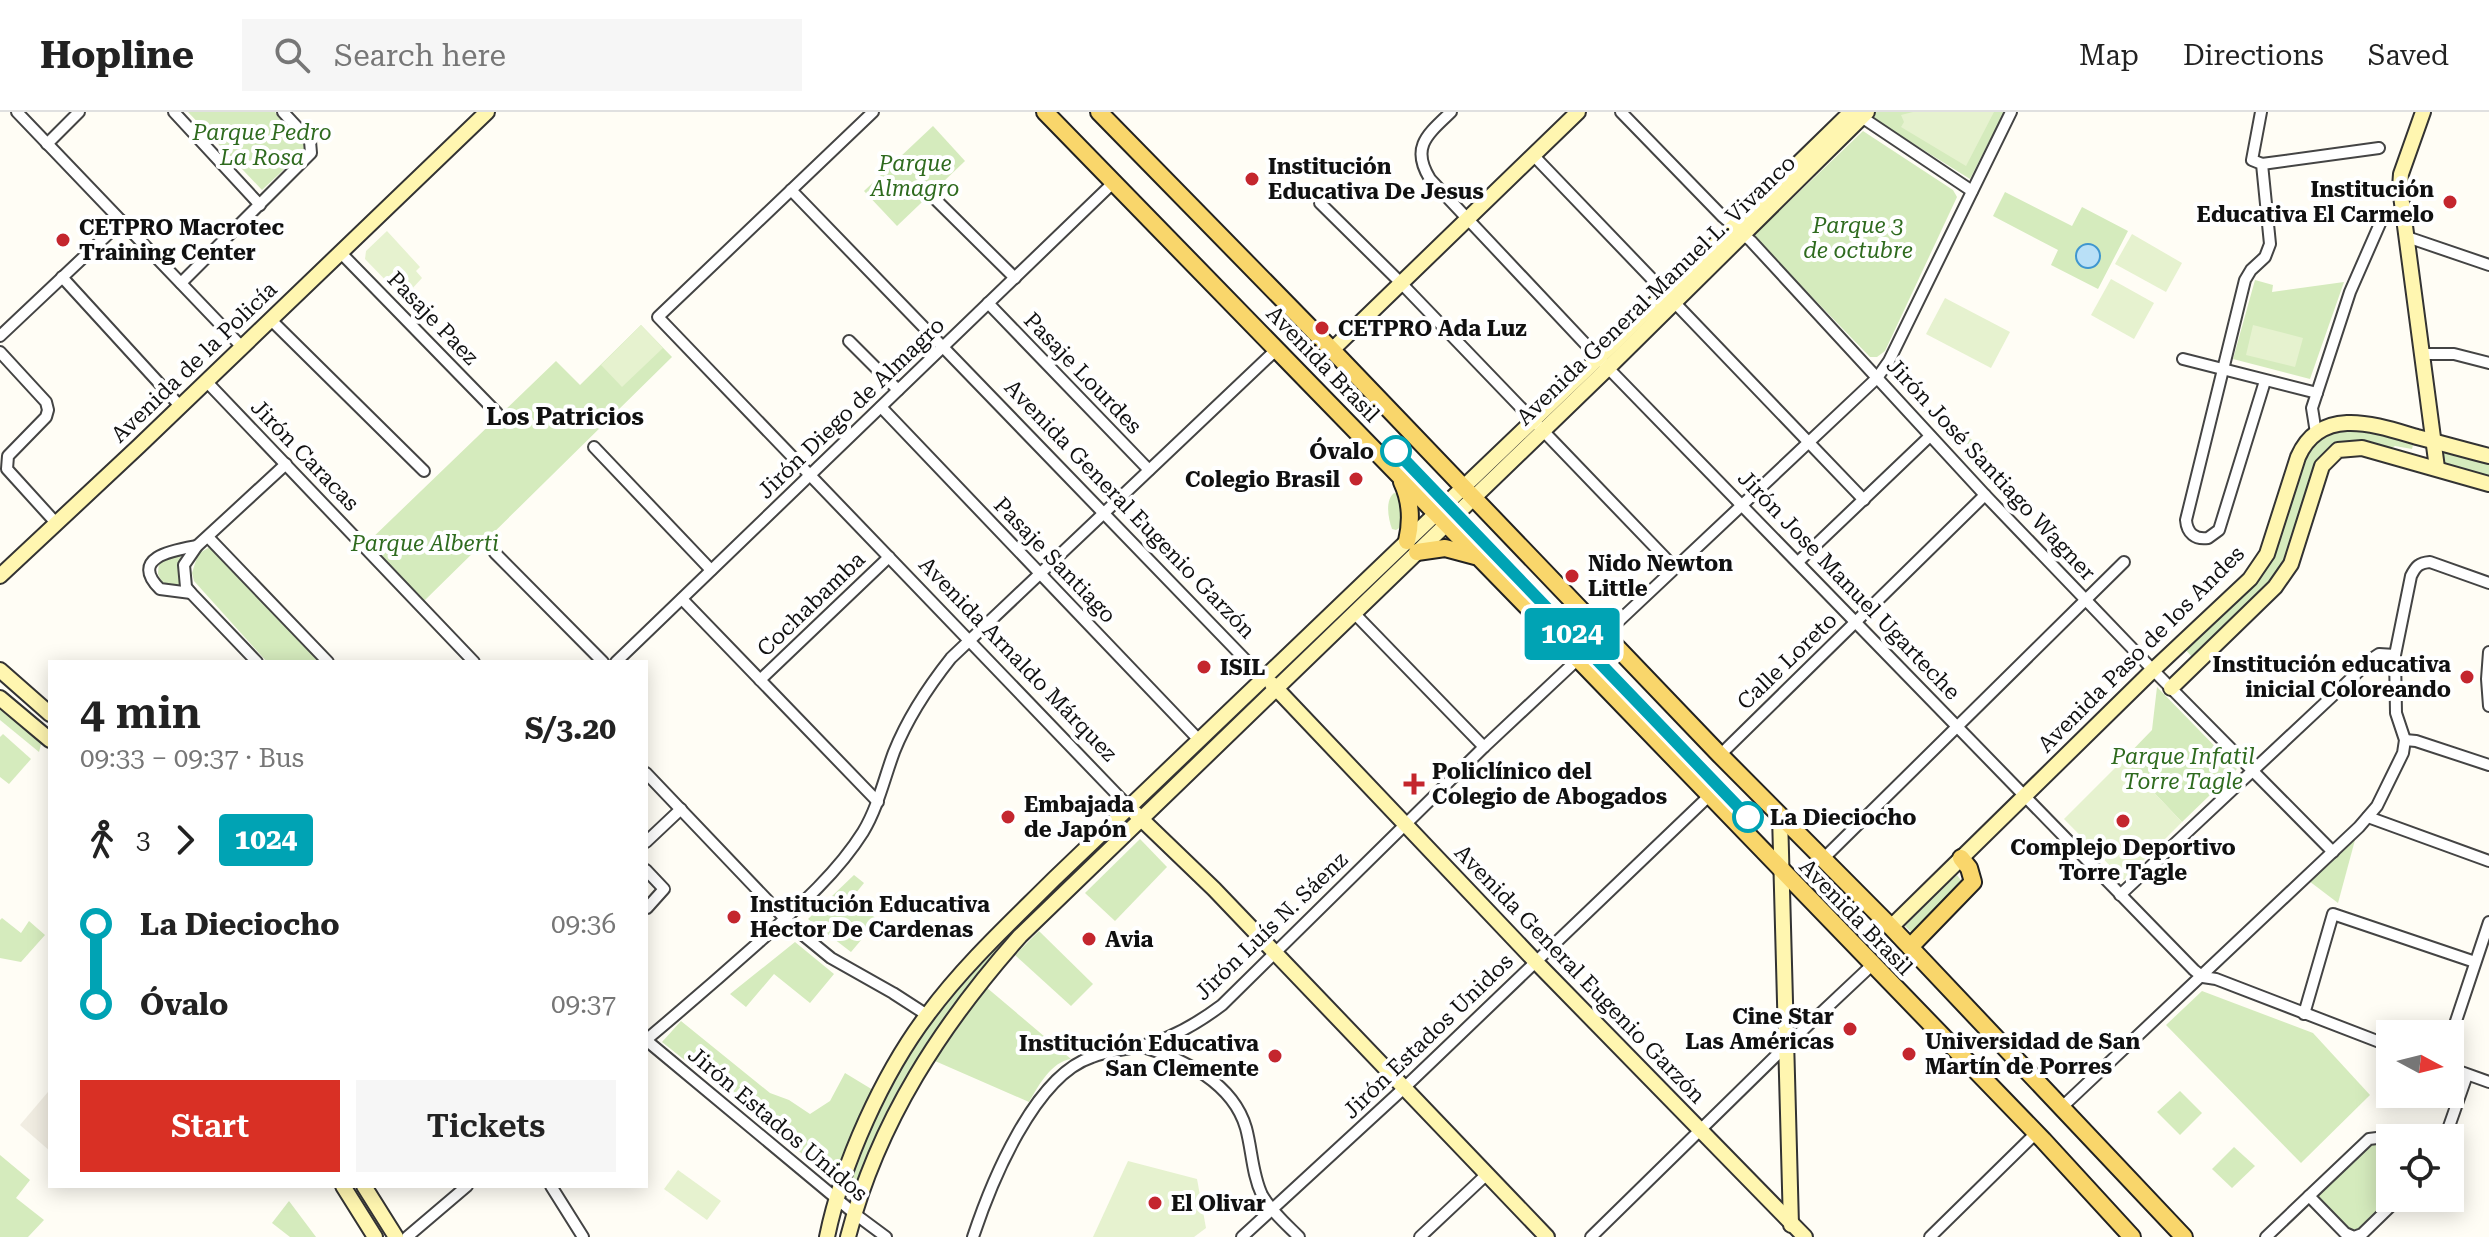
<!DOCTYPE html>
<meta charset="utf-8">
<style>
:root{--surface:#fff;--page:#f6f6f6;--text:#222;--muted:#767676;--line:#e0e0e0;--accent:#d93025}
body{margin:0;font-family:"Roboto Serif",serif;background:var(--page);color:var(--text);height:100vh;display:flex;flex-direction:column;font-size:30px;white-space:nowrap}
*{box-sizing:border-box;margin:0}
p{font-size:26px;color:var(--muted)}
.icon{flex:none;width:44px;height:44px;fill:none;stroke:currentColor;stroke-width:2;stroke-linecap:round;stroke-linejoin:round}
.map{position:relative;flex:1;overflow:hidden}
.panel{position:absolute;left:48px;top:548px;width:600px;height:528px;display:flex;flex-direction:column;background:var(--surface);border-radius:0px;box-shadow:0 4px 20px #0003}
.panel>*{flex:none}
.badge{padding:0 16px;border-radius:6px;font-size:28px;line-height:52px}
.needle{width:52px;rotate:97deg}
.fabs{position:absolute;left:2376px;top:908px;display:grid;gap:16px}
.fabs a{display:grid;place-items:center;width:88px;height:88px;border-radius:0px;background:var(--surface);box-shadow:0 4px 20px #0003;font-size:40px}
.map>.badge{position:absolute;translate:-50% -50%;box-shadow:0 0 0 4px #fff}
.legs{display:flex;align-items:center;gap:12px;height:88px;padding:0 32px;font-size:26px}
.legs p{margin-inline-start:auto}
.overview{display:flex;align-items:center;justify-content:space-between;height:136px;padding:0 32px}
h1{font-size:44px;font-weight:600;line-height:60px}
.action{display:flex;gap:16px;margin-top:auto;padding:16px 32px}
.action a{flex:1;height:92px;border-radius:0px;background:var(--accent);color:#fff;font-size:32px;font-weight:600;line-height:92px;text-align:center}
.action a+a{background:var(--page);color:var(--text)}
ul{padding:0 32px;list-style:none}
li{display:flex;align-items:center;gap:28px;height:80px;font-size:30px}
li i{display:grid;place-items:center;width:12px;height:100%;margin:0 10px;background:currentColor}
li i::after{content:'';width:20px;height:20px;margin:-10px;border:6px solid;border-radius:50%;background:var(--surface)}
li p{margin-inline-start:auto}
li:first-child i{background:linear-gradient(#0000 50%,currentColor 0)}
li:last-child i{background:linear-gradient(currentColor 50%,#0000 0)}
header{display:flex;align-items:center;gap:48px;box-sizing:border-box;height:112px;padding:0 40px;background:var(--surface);border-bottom:2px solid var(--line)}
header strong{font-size:38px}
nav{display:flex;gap:44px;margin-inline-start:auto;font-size:28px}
.search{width:560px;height:72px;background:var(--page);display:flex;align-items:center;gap:20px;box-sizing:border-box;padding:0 28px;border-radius:0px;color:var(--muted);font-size:30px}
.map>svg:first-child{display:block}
.green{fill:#d5ebbd}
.pitch{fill:#e6f2cf}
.plaza{fill:#f1ede2}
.water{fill:#b9e0f7;stroke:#3f96cf;stroke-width:2}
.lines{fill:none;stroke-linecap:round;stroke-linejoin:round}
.street-casing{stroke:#444;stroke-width:14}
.secondary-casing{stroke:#333;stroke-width:18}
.primary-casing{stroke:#222;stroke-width:20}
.street{stroke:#fff;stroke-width:10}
.secondary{stroke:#fff6b0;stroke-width:14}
.primary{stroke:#f9d66b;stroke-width:16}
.line-1-casing{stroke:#fff;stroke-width:18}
.line-1{stroke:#00a3b4;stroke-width:12}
.poi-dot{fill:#c4262e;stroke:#fff;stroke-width:3}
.stop-1-dot{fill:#fff;stroke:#00a3b4;stroke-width:4}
.labels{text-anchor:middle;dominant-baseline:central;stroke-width:8;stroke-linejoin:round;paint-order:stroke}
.park-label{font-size:22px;font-style:italic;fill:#2f6b1f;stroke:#fff}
.poi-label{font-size:22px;font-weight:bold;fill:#111;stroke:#fff;text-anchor:start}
.street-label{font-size:22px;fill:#111;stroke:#fff}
.stop-label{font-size:22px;font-weight:bold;fill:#111;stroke:#fff;text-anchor:end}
.neighbourhood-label{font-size:24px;font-weight:bold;fill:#111;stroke:#fff}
</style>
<header>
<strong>Hopline</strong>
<div class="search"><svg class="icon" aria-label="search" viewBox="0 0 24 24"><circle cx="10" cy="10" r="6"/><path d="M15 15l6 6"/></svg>Search here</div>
<nav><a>Map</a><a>Directions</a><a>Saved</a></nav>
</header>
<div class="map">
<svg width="2489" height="1125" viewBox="0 0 2489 1125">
<rect width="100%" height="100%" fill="#fffdf5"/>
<g class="green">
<path d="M 188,0 L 275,0 L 308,35 L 262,78 Z"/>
<path d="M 1876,0 L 2004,0 L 1970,67 L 1872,6 Z"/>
<path d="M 933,14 L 965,49 L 897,114 L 864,79 Z"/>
<path d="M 1863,19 L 1953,78 L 1957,85 L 1885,239 L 1877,245 L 1870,245 L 1753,124 Z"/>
<path d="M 2005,80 L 2072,114 L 2082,95 L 2128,119 L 2098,177 L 2051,153 L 2058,138 L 1993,104 Z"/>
<path d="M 2255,168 L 2273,173 L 2272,180 L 2344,170 L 2310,267 L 2233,247 Z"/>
<path d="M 641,213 L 672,245 L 423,490 L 367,431 L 556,249 L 580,273 Z"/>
<path d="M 1905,281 L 1988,339 L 1977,350 Z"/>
<path d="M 2350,316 L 2414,329 L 2412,337 L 2395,334 L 2388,338 L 2335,335 L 2289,441 L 2276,463 L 2193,546 L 2183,535 L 2252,470 L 2303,345 C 2315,327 2330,321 2350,316 Z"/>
<path d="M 2445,337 L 2489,350 L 2489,368 L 2443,354 L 2441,339 Z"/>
<path d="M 1394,381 L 1398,382 C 1402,392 1403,404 1401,415 L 1396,418 L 1392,417 C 1388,406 1385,388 1394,381 Z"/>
<path d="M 213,433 L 326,550 L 267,550 L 194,469 L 192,461 L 198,442 Z"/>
<path d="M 181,441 L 180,476 L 164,474 L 158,462 L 159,449 L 164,445 Z"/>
<path d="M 2157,575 L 2237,657 L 2182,710 L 2123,648 L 2152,618 Z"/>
<path d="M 0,593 L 42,629 L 39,640 L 0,608 Z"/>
<path d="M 3,622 L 31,647 L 9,672 L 0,665 L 0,625 Z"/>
<path d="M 1122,712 L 1125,716 L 948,906 L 859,1083 L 848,1076 C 865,1031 881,983 907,942 C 964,854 1046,784 1122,712 Z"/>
<path d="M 1140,727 L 1167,755 L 1115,809 L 1085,781 Z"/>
<path d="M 2355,728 L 2338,791 L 2309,769 Z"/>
<path d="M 854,763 L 864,771 L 851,787 L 878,808 L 851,840 L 808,807 Z"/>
<path d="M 1957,763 L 1964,772 L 1912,821 L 1905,814 Z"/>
<path d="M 2,806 L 21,821 L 29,809 L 45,823 L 21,850 L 0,846 L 0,808 Z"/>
<path d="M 1039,819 L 1093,872 L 1071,894 L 1015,843 Z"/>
<path d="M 795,830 L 834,862 L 810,891 L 774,862 L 746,895 L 730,882 Z"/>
<path d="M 986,875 L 1071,947 C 1051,950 1039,973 1029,990 L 935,949 Z"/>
<path d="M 2202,879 L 2313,921 L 2370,983 L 2301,1051 L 2166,913 Z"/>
<path d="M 681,909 L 770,981 L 789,988 L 810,1002 L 830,989 L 845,961 L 873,978 L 835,1068 L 662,930 Z"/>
<path d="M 2180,979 L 2202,1001 L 2180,1023 L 2157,1000 Z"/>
<path d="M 2375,1032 L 2390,1038 L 2390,1086 L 2392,1086 L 2354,1121 L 2317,1084 L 2370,1033 Z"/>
<path d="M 2234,1035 L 2255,1054 L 2232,1076 L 2212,1057 Z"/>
<path d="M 0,1043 L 30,1068 L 16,1086 L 44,1108 L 28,1125 L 0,1125 Z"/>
<path d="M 289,1089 L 316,1125 L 290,1125 L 272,1111 Z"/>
</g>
<g class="pitch">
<path d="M 1913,0 L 1994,0 L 1966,54 L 1901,15 L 1904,10 L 1901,3 Z"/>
<path d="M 387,119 L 420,155 L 416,159 L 422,166 L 409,180 L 396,179 L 365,147 L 366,139 Z"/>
<path d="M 2132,122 L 2182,151 L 2166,180 L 2115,152 Z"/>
<path d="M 2111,167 L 2154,191 L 2134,227 L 2091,203 Z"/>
<path d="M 1945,186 L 2010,220 L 1991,256 L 1926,222 Z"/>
<path d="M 641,213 L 663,236 L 622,275 L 601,253 Z"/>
<path d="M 2253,213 L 2303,226 L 2295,255 L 2246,243 Z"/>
<path d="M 2123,648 L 2182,710 L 2124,768 L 2064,707 Z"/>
<path d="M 1128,1049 L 1197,1067 L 1206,1116 L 1194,1125 L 1093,1125 Z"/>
<path d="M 678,1058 L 721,1089 L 707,1108 L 664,1077 Z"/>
</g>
<path class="plaza" d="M 48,980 L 50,982 L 50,1039 L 20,1013 Z"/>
<circle class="water" cx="2088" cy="144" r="12"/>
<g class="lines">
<defs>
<g id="street">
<path d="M 17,0 L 241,234"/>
<path d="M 174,0 L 260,93"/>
<path d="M 873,0 L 658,205 L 1129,695"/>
<path d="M 1451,0 C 1428,22 1410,35 1430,67 L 1608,256 L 2194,858 L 2203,865 L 2216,867 L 2390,934"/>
<path d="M 1621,0 L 1723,105 L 1751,129 L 1985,383 L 2153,558 L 2333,740"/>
<path d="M 2261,0 L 2252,48 L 2262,52 L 2270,132 L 2265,145 L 2251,158 L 2245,168 L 2186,408 C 2187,421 2195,428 2208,426 L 2219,418 L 2265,269"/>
<path d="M 1863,6 L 1972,79"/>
<path d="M 47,32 L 79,0"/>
<path d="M 1534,44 L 1864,388"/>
<path d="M 2262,52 L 2379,36"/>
<path d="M 791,78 L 1264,567"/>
<path d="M 932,84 L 1015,166"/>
<path d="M 1320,91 L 1401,171 L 1675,456"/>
<path d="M 2407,125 L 2489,153"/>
<path d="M 340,140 L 497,301"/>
<path d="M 62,165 L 180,294"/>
<path d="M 181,171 L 311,41 L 310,29 L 283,0"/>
<path d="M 988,191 L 1149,358"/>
<path d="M 270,207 L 424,359"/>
<path d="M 0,224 L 122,109"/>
<path d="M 849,229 L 898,278"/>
<path d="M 0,240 L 46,290 L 48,298 L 46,305 L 8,344 L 7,357 L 56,411"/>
<path d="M 2422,242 L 2454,242 L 2489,251"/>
<path d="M 2183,247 L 2317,281"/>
<path d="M 206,269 L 474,550"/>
<path d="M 881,295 L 1200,629"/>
<path d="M 2316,321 L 2312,296 L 2350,180 L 2382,107"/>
<path d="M 594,335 L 711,458"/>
<path d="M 208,425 L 328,550"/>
<path d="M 495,441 L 603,550"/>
<path d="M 1798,450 L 1930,324"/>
<path d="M 191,481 L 160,477 C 128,445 175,438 197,434"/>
<path d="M 682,487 L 878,690"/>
<path d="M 1354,501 L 1484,635"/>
<path d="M 1604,523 L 1877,266 L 1889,249 L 2011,0"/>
<path d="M 2489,540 L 2487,567 L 2489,594"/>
<path d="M 257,550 L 191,481 L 186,475 L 184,453 L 197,434 L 286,352"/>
<path d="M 616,550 L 1113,71"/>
<path d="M 760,568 L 889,445"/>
<path d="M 2405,628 L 2416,629 L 2489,653"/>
<path d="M 1720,643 L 1985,383"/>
<path d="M 646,661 L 792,814 L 831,846 L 893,881 L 927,903"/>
<path d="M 2368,705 L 2489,749"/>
<path d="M 646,730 L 681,697"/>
<path d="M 1823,747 L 2124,450"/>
<path d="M 646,758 L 664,777 L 647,796"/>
<path d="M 2120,783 L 2373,546 L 2379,542 L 2395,543"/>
<path d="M 2304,902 L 2333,802 L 2475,850"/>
<path d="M 2450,927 L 2489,810"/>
<path d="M 646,928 C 684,896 721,864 758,831 C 795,798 836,763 863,720 C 878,695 884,667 894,640 C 908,605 928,575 951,546 L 1278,236"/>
<path d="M 646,928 L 855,1102 L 886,1125"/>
<path d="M 1143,935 C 1184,947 1233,971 1246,1016 C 1252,1038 1252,1062 1262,1083 C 1271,1099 1286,1112 1299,1125"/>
<path d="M 2450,956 L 2489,970"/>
<path d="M 2061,996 L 2359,715 L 2377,694 L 2403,641 L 2405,628 L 2396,601 L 2395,543 L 2411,464 C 2416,454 2419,451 2430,450 L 2489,471"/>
<path d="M 2445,1026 L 2467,963"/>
<path d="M 551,1074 L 583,1125"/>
<path d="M 2309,1084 L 2345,1121 L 2354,1125 L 2362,1122 L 2399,1086"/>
<path d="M 407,1125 L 467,1074"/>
<path d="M 973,1125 C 991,1071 1034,964 1092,945 C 1107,939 1124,938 1140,934 C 1170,928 1198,911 1222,893 L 1484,635 L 1578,547"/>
<path d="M 1242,1125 L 1404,976 L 1709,684"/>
<path d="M 1420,1125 L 1487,1062"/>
<path d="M 1591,1125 L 1788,932 L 1872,853"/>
<path d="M 1930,1125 L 2036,1021"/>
<path d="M 2266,1125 L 2369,1027 L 2377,1026 L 2390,1031"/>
</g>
<g id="secondary">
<path d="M 2423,0 L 2401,62 L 2400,76 L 2437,356"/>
<path d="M 1332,238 L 1578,0"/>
<path d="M 0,464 L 139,334 L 487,0"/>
<path d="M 0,558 L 50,602"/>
<path d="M 1272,572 L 1535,849 L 1805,1125"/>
<path d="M 2171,576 L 2275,475 L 2291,452 L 2322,354 L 2338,338 L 2362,336 L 2489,372"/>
<path d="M 0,586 L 50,628"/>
<path d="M 1135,701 L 1214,777 L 1547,1125"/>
<path d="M 1780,703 L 1791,1113"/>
<path d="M 1891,815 L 2153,558 L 2250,467 L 2267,442 L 2298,345 C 2321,293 2376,313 2417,325 C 2441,331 2465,338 2489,344"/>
<path d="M 343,1074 L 375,1125"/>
<path d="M 364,1074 L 396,1125"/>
<path d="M 827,1125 C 842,1052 883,961 928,902 C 965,852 1011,810 1054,767 L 1609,236 L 1851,0"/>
<path d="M 848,1125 C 878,1009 942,912 1020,824 L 1608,256 L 1867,0"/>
</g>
<g id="primary">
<path d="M 1045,0 L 1578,547 L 2043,1028 L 2132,1125"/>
<path d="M 1099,0 L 1332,238 L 1720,643 L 1891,815 L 2184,1125"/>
<path d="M 1402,370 C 1411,389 1412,408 1407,429"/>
<path d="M 1417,440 L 1445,436 L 1475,444"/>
<path d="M 1910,835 L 1973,770 L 1969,756 L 1961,746"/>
</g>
</defs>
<use href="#street" class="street-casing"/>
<use href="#secondary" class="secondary-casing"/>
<use href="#primary" class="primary-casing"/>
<use href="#street" class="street"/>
<use href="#secondary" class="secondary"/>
<use href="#primary" class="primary"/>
</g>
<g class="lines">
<defs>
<path id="line-1" d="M 1396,339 L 1748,705"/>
</defs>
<use href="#line-1" class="line-1-casing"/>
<use href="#line-1" class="line-1"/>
</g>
<g class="poi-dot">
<circle cx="1252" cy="67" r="8"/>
<circle cx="2450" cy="90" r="8"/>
<circle cx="63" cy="128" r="8"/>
<circle cx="1322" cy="216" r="8"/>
<circle cx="1356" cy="367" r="8"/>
<circle cx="1572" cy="464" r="8"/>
<circle cx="1204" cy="555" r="8"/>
<circle cx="2467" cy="565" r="8"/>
<path d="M1410 660h8v8h8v8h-8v8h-8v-8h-8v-8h8z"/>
<circle cx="1008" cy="705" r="8"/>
<circle cx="2123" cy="709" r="8"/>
<circle cx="734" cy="805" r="8"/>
<circle cx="1089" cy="827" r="8"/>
<circle cx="1850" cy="917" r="8"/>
<circle cx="1909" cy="942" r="8"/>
<circle cx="1275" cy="944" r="8"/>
<circle cx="1155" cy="1091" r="8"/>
</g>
<g class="stop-1-dot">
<circle cx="1396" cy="339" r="14"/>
<circle cx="1748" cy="705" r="14"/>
</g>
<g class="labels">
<g class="park-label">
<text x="262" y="20">Parque Pedro<tspan x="262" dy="25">La Rosa</tspan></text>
<text x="915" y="51">Parque<tspan x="915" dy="25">Almagro</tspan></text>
<text x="1858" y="113">Parque 3<tspan x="1858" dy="25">de octubre</tspan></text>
<text x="425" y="431">Parque Alberti</text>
<text x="2183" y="644">Parque Infatil<tspan x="2183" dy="25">Torre Tagle</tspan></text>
</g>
<g class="poi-label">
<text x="1268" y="54">Institución<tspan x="1268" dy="25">Educativa De Jesus</tspan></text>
<text x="2434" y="77" text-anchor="end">Institución<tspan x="2434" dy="25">Educativa El Carmelo</tspan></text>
<text x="79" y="115">CETPRO Macrotec<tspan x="79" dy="25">Training Center</tspan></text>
<text x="1338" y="216">CETPRO Ada Luz</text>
<text x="1340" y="367" text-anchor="end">Colegio Brasil</text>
<text x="1588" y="451">Nido Newton<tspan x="1588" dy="25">Little</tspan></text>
<text x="2451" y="552" text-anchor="end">Institución educativa<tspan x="2451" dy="25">inicial Coloreando</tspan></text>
<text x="1220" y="555">ISIL</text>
<text x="1432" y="659">Policlínico del<tspan x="1432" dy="25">Colegio de Abogados</tspan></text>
<text x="1024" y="692">Embajada<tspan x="1024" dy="25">de Japón</tspan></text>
<text x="2123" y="735" text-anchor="middle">Complejo Deportivo<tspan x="2123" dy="25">Torre Tagle</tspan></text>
<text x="750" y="792">Institución Educativa<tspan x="750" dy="25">Hector De Cardenas</tspan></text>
<text x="1105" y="827">Avia</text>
<text x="1834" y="904" text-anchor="end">Cine Star<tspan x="1834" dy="25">Las Américas</tspan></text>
<text x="1925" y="929">Universidad de San<tspan x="1925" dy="25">Martín de Porres</tspan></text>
<text x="1259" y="931" text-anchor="end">Institución Educativa<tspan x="1259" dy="25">San Clemente</tspan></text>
<text x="1171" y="1091">El Olivar</text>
</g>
<g class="street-label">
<text transform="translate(1656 178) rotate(-44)">Avenida General Manuel L. Vivanco</text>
<text transform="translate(433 206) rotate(46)">Pasaje Paez</text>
<text transform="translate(194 250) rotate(-44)">Avenida de la Policía</text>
<text transform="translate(1323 252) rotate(46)">Avenida Brasil</text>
<text transform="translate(1083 261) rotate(46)">Pasaje Lourdes</text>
<text transform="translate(851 296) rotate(-44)">Jirón Diego de Almagro</text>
<text transform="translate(305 343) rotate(46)">Jirón Caracas</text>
<text transform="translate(1991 357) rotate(47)">Jirón José Santiago Wagner</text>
<text transform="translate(1130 397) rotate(46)">Avenida General Eugenio Garzón</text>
<text transform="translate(1055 448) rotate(46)">Pasaje Santiago</text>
<text transform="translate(1849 473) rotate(46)">Jirón Jose Manuel Ugarteche</text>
<text transform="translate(811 492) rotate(-44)">Cochabamba</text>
<text transform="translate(2141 537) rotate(-45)">Avenida Paso de los Andes</text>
<text transform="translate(1018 547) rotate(46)">Avenida Arnaldo Márquez</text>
<text transform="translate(1787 549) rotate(-44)">Calle Loreto</text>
<text transform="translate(1856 805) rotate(46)">Avenida Brasil</text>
<text transform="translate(1271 814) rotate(-44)">Jirón Luís N. Sáenz</text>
<text transform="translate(1580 862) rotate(46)">Avenida General Eugenio Garzón</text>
<text transform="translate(1428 924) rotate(-44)">Jirón Estados Unidos</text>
<text transform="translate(778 1012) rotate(40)">Jirón Estados Unidos</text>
</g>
<g class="stop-label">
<text x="1374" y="339">Óvalo</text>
<text x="1770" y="705" text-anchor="start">La Dieciocho</text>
</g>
<g class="neighbourhood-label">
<text x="565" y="305">Los Patricios</text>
</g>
</g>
</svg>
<div class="fabs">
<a><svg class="needle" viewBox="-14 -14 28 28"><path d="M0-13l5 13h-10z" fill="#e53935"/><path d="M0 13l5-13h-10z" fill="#767676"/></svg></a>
<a><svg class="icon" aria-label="locate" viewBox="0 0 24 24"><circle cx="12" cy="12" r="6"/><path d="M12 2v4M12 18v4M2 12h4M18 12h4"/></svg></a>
</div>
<b class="badge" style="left:1572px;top:522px;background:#00a3b4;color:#fff">1024</b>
<section class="panel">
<div class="overview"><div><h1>4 min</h1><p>09:33 – 09:37 · Bus</p></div><b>S/3.20</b></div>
<div class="legs"><svg class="icon" aria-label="walk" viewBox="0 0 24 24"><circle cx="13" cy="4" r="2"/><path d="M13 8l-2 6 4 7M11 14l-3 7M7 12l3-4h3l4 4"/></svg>3<svg class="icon" aria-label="forward" viewBox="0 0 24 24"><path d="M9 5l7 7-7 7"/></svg><b class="badge" style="background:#00a3b4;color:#fff">1024</b></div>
<ul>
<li><i style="color:#00a3b4"></i><b>La Dieciocho</b><p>09:36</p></li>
<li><i style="color:#00a3b4"></i><b>Óvalo</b><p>09:37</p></li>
</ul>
<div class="action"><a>Start</a><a>Tickets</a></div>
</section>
</div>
